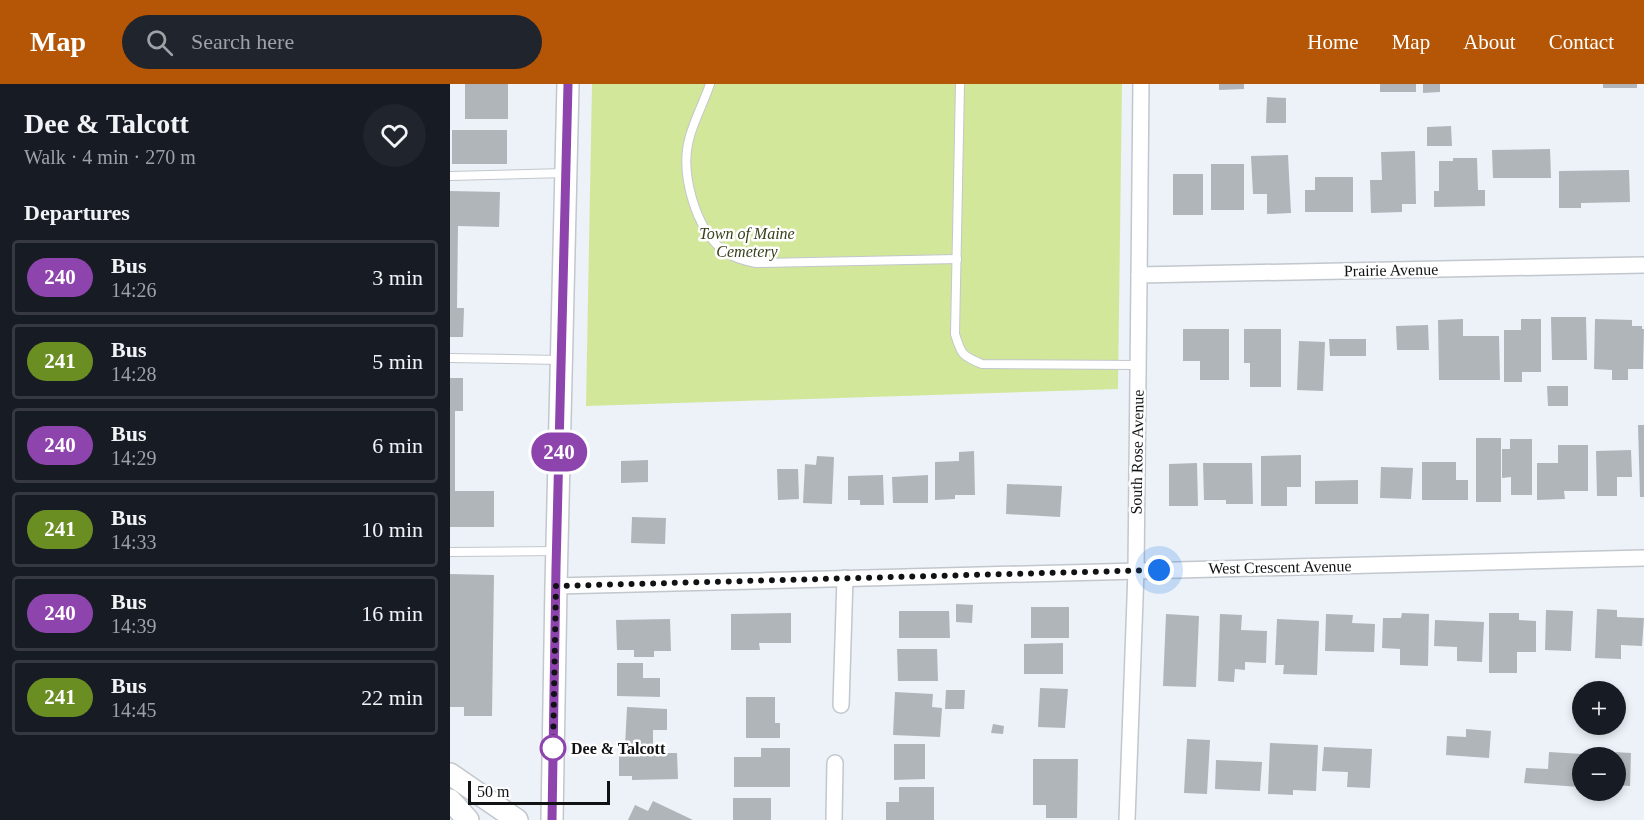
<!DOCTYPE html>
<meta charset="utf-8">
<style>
:root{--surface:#171b24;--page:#20242c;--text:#f1f3f6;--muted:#9ea1a6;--line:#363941;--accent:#b45605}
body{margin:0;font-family:Georgia,serif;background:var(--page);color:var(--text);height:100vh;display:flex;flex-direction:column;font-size:22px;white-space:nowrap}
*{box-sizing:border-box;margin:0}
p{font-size:20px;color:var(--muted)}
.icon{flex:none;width:33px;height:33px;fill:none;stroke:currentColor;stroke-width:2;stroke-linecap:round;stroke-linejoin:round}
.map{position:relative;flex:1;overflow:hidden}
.details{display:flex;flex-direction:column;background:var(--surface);width:450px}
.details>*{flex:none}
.badge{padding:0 12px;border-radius:20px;font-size:21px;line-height:39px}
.buttons{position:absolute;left:1122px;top:597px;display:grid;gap:12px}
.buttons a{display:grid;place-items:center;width:54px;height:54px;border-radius:50%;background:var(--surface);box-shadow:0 3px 9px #0003;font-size:30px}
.scale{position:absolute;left:18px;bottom:15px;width:142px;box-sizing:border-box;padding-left:6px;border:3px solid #101214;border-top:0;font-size:16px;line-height:21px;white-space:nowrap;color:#101214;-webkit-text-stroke:4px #fefefe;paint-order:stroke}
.you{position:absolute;width:30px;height:30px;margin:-15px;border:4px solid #fff;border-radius:50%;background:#1a73e8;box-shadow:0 0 0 9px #1a73e833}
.map>.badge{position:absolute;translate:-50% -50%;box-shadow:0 0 0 3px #fff}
h2{padding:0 24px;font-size:22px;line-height:54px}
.round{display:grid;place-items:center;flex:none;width:63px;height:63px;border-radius:32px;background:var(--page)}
.summary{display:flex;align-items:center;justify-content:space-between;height:102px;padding:0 24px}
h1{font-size:28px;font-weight:800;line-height:45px}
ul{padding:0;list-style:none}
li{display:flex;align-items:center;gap:18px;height:75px;margin:0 12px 9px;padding:0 12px;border:3px solid var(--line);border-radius:6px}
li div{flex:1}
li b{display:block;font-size:22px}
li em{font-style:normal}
li .badge{min-width:66px;font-weight:700;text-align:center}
header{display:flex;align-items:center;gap:36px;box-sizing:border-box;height:84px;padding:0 30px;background:var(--accent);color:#fff}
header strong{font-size:28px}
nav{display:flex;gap:33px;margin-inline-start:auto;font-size:21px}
.search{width:420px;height:54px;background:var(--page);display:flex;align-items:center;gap:15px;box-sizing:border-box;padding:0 21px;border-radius:33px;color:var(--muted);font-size:22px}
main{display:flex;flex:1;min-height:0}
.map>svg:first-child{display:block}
.green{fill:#d3e79a}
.building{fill:#b0b5ba}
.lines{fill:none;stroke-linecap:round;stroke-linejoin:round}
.lane-casing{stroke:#c2c7cd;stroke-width:10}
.street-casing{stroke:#c2c7cd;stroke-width:18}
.secondary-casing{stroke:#c2c7cd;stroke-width:24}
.lane{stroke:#fff;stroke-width:8}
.street{stroke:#fff;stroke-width:15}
.secondary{stroke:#fff;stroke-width:21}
.line-casing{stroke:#fff;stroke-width:14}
.line{stroke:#8e44ad;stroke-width:9}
.walk{stroke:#101214;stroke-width:6;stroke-dasharray:0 10.8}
.stop-dot{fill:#fff;stroke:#8e44ad;stroke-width:3}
.labels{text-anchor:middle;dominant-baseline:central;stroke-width:5;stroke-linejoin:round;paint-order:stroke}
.park-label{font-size:16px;font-style:italic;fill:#363f1a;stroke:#fefefe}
.street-label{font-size:16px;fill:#101214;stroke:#fefefe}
.stop-label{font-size:16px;font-weight:bold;fill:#101214;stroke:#fefefe;text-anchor:start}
</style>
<header>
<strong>Map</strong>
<div class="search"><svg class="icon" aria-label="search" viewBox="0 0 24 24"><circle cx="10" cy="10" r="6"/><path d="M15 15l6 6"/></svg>Search here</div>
<nav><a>Home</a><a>Map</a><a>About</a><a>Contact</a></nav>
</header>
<main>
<section class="details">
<div class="summary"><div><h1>Dee &amp; Talcott</h1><p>Walk · 4 min · 270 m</p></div><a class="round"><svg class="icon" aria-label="heart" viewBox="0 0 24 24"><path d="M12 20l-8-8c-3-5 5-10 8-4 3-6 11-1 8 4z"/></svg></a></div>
<h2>Departures</h2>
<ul>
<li><span class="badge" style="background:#8e44ad;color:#fff">240</span><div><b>Bus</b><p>14:26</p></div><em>3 min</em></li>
<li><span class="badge" style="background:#6b8e23;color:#fff">241</span><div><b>Bus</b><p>14:28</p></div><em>5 min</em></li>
<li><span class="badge" style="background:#8e44ad;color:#fff">240</span><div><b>Bus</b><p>14:29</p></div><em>6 min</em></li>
<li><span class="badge" style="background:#6b8e23;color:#fff">241</span><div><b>Bus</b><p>14:33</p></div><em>10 min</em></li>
<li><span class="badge" style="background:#8e44ad;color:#fff">240</span><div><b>Bus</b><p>14:39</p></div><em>16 min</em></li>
<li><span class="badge" style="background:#6b8e23;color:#fff">241</span><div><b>Bus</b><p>14:45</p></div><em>22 min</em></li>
</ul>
</section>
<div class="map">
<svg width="1194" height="736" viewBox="0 0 1194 736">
<rect width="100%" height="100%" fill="#ecf2f8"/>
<path class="green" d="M 142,0 L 672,0 L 668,305 L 136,322 Z"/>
<g class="building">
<rect x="15" y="0" width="43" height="35"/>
<path d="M 769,0 L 794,0 L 794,5 L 769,6 Z"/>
<rect x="930" y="0" width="36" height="8"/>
<path d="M 973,0 L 990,0 L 990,8 L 973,9 Z"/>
<rect x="1153" y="0" width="34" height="4"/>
<path d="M 817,13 L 836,14 L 836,39 L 816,39 Z"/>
<path d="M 1001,42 L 1002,62 L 977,62 L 977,43 Z"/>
<rect x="2" y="46" width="55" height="34"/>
<path d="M 1100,65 L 1101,94 L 1043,94 L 1042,66 Z"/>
<path d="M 965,67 L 966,120 L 952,120 L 952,128 L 921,129 L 920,96 L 932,96 L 931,68 Z"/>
<path d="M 838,71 L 841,129 L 817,130 L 817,110 L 803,110 L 801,72 Z"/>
<path d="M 1003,74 L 1027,74 L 1028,106 L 1035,106 L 1035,122 L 984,123 L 984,107 L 989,107 L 989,77 L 1003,77 Z"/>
<rect x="761" y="80" width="33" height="46"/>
<path d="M 1179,86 L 1180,118 L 1131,119 L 1131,124 L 1109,124 L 1109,87 Z"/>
<rect x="723" y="90" width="30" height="41"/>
<path d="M 865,93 L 903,93 L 903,128 L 855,128 L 855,106 L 865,106 Z"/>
<path d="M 0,107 L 50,108 L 49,143 L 8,142 L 7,224 L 14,224 L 13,253 L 0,253 Z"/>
<path d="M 1101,233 L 1136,233 L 1137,276 L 1102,276 Z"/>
<path d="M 1013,235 L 1013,252 L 1049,252 L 1050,296 L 989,296 L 988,236 Z"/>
<path d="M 1071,235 L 1091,235 L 1091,288 L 1072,288 L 1072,298 L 1054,298 L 1054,246 L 1071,246 Z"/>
<path d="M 1145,235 L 1182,236 L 1182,242 L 1192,242 L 1192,245 L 1194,245 L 1193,285 L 1178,285 L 1178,296 L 1162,296 L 1162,286 L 1144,285 Z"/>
<path d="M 978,241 L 979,266 L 947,266 L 946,242 Z"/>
<path d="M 733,245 L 779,245 L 779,296 L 750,296 L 750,277 L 733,277 Z"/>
<path d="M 794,245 L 831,245 L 831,303 L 800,303 L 800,279 L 794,279 Z"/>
<path d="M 879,255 L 916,255 L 916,272 L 880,272 Z"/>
<path d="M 849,257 L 875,258 L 873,307 L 847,306 Z"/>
<path d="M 0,294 L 13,294 L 13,327 L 5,327 L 5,407 L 44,407 L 44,443 L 0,443 Z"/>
<path d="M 1097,302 L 1118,302 L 1118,322 L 1098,322 Z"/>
<path d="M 1188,341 L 1194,341 L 1194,413 L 1190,413 Z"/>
<rect x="1026" y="354" width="25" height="64"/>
<path d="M 1060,355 L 1082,355 L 1082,411 L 1061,411 L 1061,393 L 1052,394 L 1052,365 L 1060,365 Z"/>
<path d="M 1108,361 L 1138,361 L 1138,407 L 1114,407 L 1115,415 L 1087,416 L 1087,379 L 1108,379 Z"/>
<path d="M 1181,366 L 1182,393 L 1167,393 L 1167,412 L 1147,412 L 1146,367 Z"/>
<path d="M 524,367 L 525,411 L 505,411 L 505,415 L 485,416 L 485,378 L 509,377 L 509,368 Z"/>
<path d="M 851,371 L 851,403 L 837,403 L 837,422 L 811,422 L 811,372 Z"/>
<path d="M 367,372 L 384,373 L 382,420 L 353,419 L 355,380 L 366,381 Z"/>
<path d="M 198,376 L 198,398 L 171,399 L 171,377 Z"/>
<path d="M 972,378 L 1006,378 L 1006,396 L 1018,396 L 1018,416 L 972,416 Z"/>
<path d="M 747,379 L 748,422 L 719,422 L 719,380 Z"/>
<path d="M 753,379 L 802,379 L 803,420 L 776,420 L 776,416 L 754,416 Z"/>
<path d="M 931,383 L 963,384 L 961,415 L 930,414 Z"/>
<path d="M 327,385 L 348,385 L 349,415 L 328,416 Z"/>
<path d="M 433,391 L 434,421 L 410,421 L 410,416 L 398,416 L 398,392 Z"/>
<path d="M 478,391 L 478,419 L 443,419 L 442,393 Z"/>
<path d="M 908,396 L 908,420 L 865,420 L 865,397 Z"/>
<path d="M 557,400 L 612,402 L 610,433 L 556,430 Z"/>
<path d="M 182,433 L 216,434 L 215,460 L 181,459 Z"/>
<path d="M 0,490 L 44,491 L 42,632 L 14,632 L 14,623 L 0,623 Z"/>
<path d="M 506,520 L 523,521 L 522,539 L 506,538 Z"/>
<rect x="581" y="523" width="38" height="31"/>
<path d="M 1147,525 L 1167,526 L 1167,533 L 1194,534 L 1192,562 L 1171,561 L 1171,575 L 1145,574 Z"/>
<path d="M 1096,526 L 1123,527 L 1121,567 L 1095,566 Z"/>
<path d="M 449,527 L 499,527 L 500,554 L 449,554 Z"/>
<path d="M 341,529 L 341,559 L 309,559 L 310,566 L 281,566 L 281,530 Z"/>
<path d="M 952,529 L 979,530 L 978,582 L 950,581 L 950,565 L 932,564 L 933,534 L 951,534 Z"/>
<path d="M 1039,529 L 1069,529 L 1069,536 L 1086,537 L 1086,568 L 1067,568 L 1067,589 L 1039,589 Z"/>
<path d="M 716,530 L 749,532 L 746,603 L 713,602 Z"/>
<path d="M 770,530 L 792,531 L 791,546 L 817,547 L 816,579 L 795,578 L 795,586 L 785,585 L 784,598 L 768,597 Z"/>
<path d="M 876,530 L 903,531 L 902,539 L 925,540 L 924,568 L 875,567 Z"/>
<path d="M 220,535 L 221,567 L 204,567 L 204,573 L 184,573 L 184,566 L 167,566 L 166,536 Z"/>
<path d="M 827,535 L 869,537 L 867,591 L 833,590 L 834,581 L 825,581 Z"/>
<path d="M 985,536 L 1034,538 L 1032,578 L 1007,577 L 1007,563 L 984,562 Z"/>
<path d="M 613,559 L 613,590 L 574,590 L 574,560 Z"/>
<path d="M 447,565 L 487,565 L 488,597 L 448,597 Z"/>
<path d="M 167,579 L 193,579 L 193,594 L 210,594 L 210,613 L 167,612 Z"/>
<path d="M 590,604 L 618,605 L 615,644 L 588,643 Z"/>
<path d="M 496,606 L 515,606 L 514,625 L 495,625 Z"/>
<path d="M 445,608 L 483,610 L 482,623 L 492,624 L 490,653 L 443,651 Z"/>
<path d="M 296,613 L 325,613 L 325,639 L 330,639 L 330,654 L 296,654 Z"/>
<path d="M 177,623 L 217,625 L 217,646 L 203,646 L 203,664 L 175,663 Z"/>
<path d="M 543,640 L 554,642 L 553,650 L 541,649 Z"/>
<path d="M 1016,645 L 1041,647 L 1039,674 L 996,671 L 997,652 L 1016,653 Z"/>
<path d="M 737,655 L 760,656 L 757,710 L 734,709 Z"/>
<path d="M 820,659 L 868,661 L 866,707 L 843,706 L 843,711 L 818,710 Z"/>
<path d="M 444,660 L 475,660 L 475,695 L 444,696 Z"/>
<path d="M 874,663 L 922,665 L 920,704 L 897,703 L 898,688 L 872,687 Z"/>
<path d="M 311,664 L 340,664 L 340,703 L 284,703 L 284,673 L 311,673 Z"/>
<path d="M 1146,667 L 1181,669 L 1180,702 L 1166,701 L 1166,674 L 1145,674 Z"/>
<path d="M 1099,668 L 1132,670 L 1130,703 L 1074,699 L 1076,684 L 1098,685 Z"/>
<path d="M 169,669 L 227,669 L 228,695 L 182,696 L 182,692 L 169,692 Z"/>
<path d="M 583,675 L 628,675 L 627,734 L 596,734 L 596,721 L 583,721 Z"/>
<path d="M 766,676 L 812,678 L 810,707 L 765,705 Z"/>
<path d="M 449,703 L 484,703 L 484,736 L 436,736 L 436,718 L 449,718 Z"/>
<rect x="283" y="714" width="38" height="22"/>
<path d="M 203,717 L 243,736 L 178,736 L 185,721 L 198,727 Z"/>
</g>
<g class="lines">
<defs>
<g id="lane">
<path d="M 260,0 C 254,18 245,34 240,52 C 229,88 245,145 275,168 C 284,174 295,177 306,179 L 507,175"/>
<path d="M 510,0 L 505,250 C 511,270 512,272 532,280 L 688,281"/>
<path d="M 0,92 L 115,89"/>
<path d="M 0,274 L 110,276"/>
<path d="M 0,468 L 106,467"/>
</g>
<g id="street">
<path d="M 689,191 L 1194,181"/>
<path d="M 106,502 L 1194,474"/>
<path d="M 391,621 L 395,494"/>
<path d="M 384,736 L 385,679"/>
<path d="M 677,736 L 686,487 L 691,0"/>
</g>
<g id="secondary">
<path d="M 0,690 L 67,736"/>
<path d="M 0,716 L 18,736"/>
<path d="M 102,736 L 106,502 L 118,0"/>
</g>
</defs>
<use href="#lane" class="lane-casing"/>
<use href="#street" class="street-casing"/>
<use href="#secondary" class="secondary-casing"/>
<use href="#lane" class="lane"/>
<use href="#street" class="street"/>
<use href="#secondary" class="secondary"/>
</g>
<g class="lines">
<defs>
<path id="line" d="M 102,736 L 106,484 L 118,0"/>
</defs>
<use href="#line" class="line-casing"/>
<use href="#line" class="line"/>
<path class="walk" d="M 103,664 L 106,502 L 709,486"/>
</g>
<circle class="stop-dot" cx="103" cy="664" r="12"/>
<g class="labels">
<g class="park-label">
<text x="297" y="149">Town of Maine<tspan x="297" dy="18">Cemetery</tspan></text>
</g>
<g class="street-label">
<text transform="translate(941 186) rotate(-1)">Prairie Avenue</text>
<text transform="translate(687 368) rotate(-89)">South Rose Avenue</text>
<text transform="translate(830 483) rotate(-1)">West Crescent Avenue</text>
</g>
<g class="stop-label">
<text x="121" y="664">Dee &amp; Talcott</text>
</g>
</g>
</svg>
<div class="buttons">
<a>+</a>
<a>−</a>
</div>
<div class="scale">50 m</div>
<div class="you" style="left:709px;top:486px"></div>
<b class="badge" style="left:109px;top:368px;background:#8e44ad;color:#fff">240</b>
</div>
</main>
